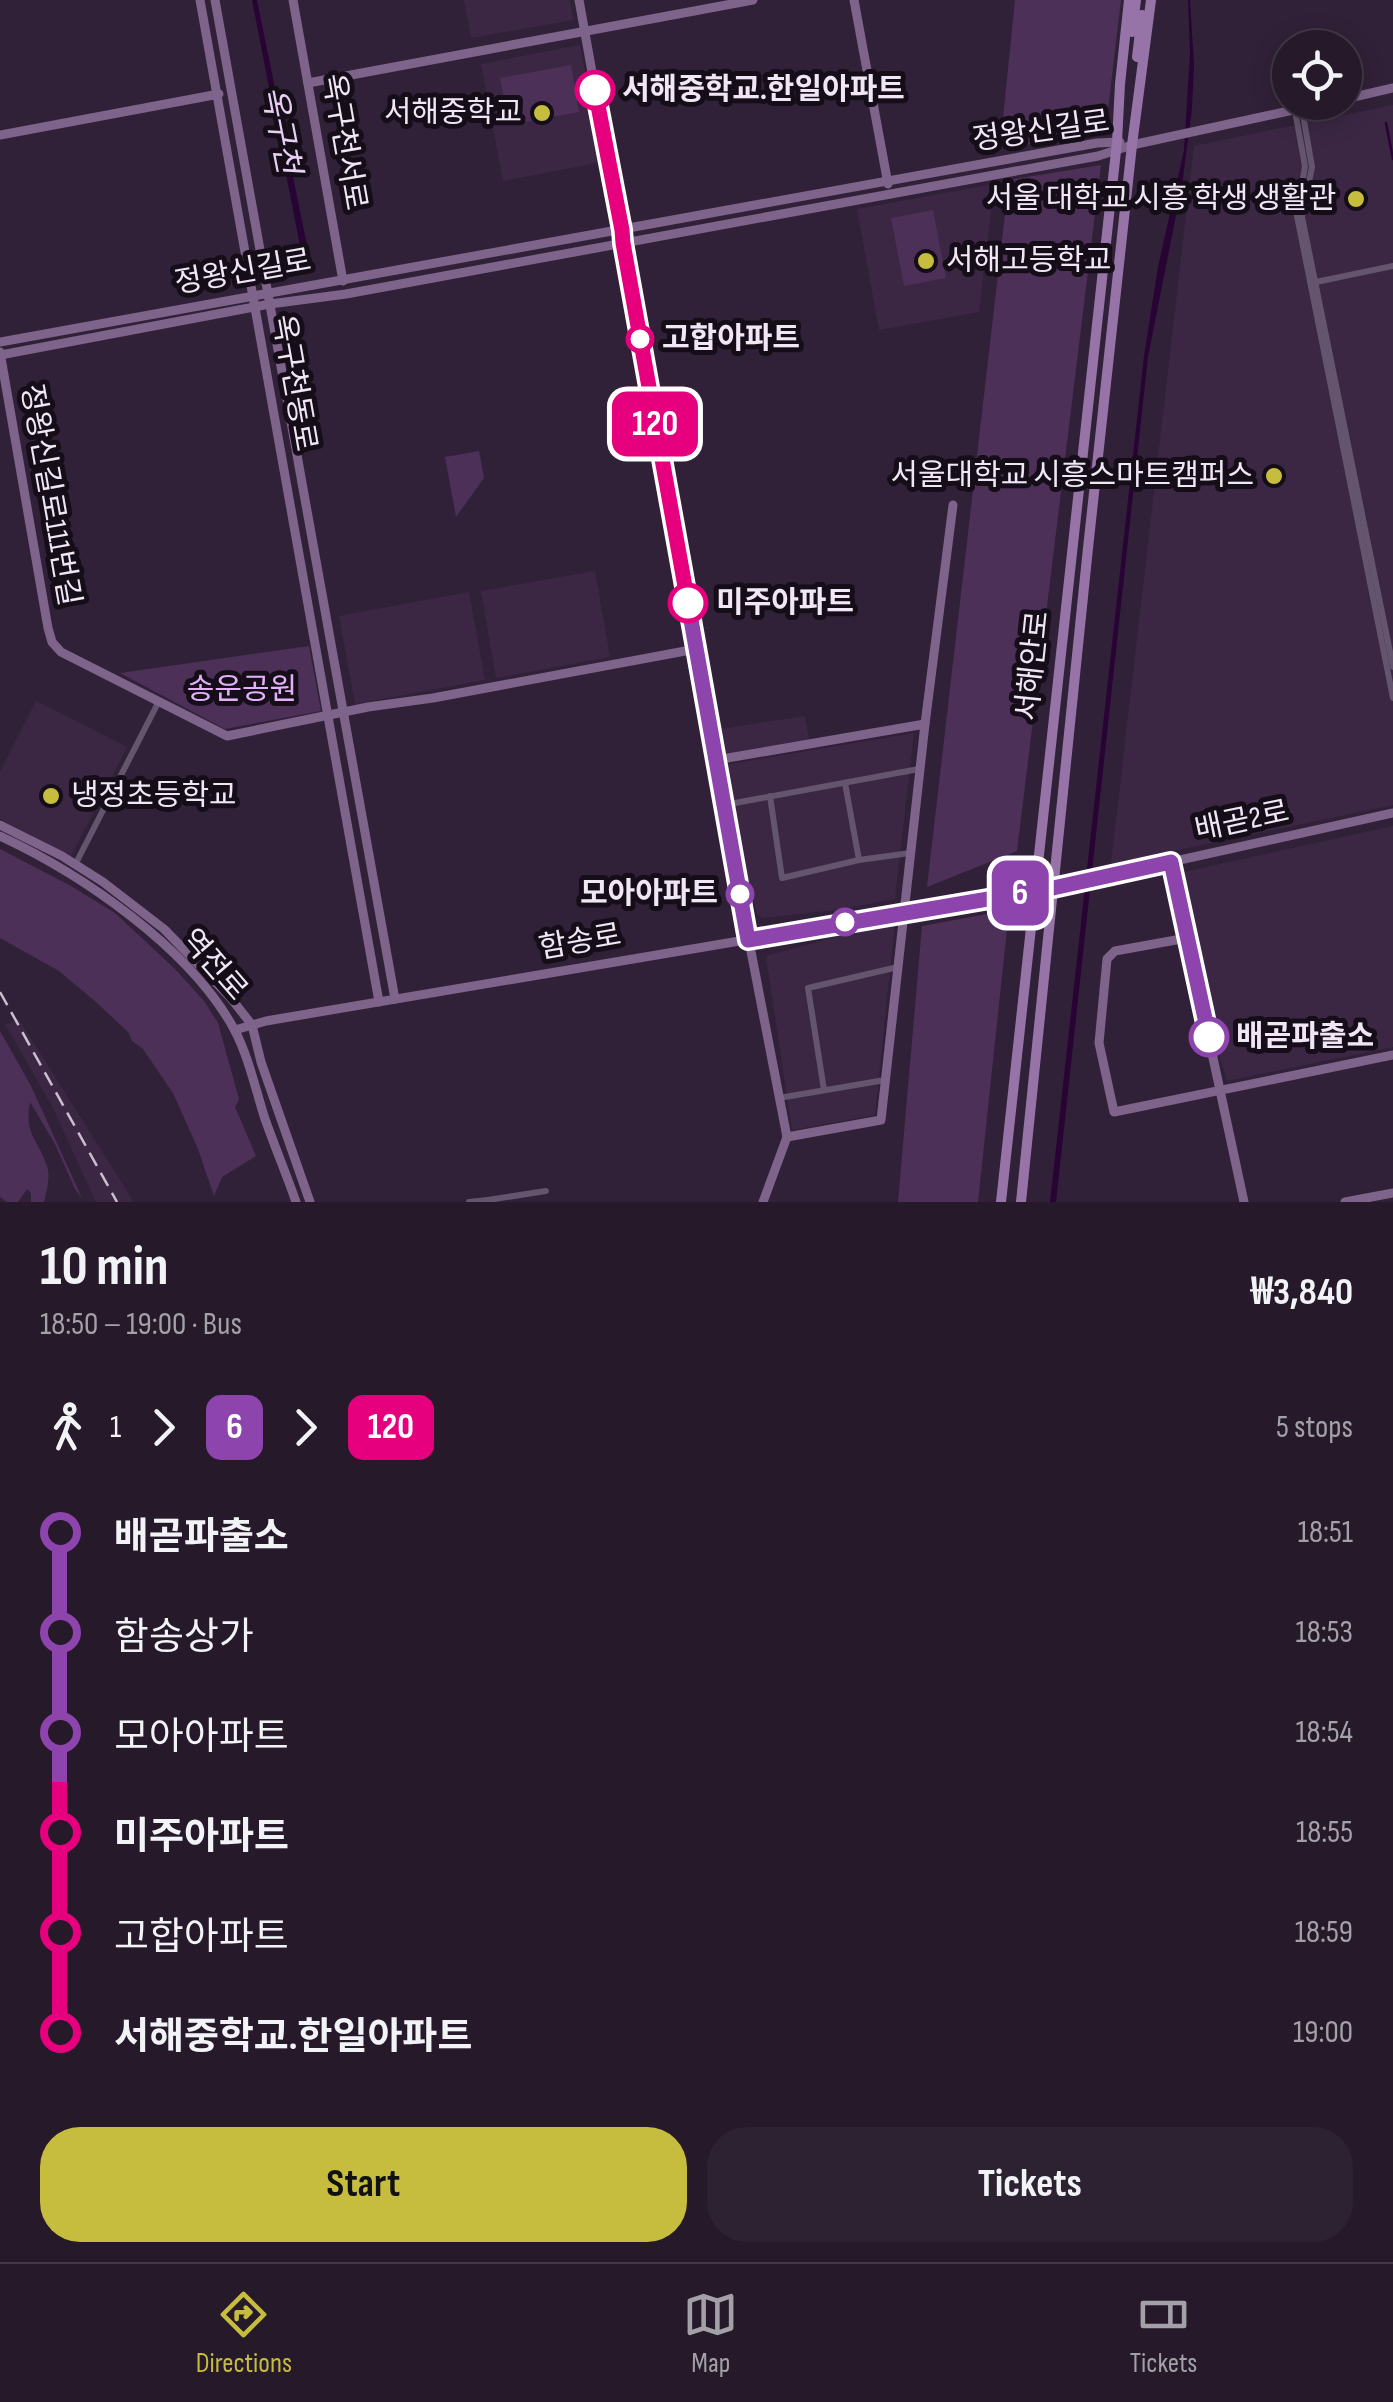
<!DOCTYPE html>
<meta charset="utf-8">
<style>
:root{--surface:#25192a;--page:#2d2232;--text:#f1f3f6;--muted:#a3a0a8;--line:#423847;--accent:#c6bc3d}
body{margin:0;font-family:"Sofia Sans Condensed","Noto Sans KR",sans-serif;background:var(--page);color:var(--text);height:100vh;display:flex;flex-direction:column;font-size:38px;white-space:nowrap}
*{box-sizing:border-box;margin:0}
p{font-size:32px;color:var(--muted)}
.icon{flex:none;width:55px;height:55px;fill:none;stroke:currentColor;stroke-width:2;stroke-linecap:round;stroke-linejoin:round}
.map{position:relative;height:1202px;overflow:hidden}
.sheet{display:flex;flex-direction:column;background:var(--surface);flex:1}
.sheet>*{flex:none}
.badge{padding:0 20px;border-radius:15px;font-size:35px;line-height:65px}
.buttons{position:absolute;left:1272px;top:30px;display:grid;gap:20px}
.buttons a{display:grid;place-items:center;width:90px;height:90px;border-radius:50%;background:var(--surface);box-shadow:0 5px 25px #0003,0 0 0 2px var(--line);font-size:50px}
.map>.badge{position:absolute;translate:-50% -50%;box-shadow:0 0 0 5px #fff}
.legs{display:flex;align-items:center;gap:15px;height:110px;padding:0 40px;font-size:32px}
.legs p{margin-inline-start:auto}
.summary{display:flex;align-items:center;justify-content:space-between;height:170px;padding:0 40px}
h1{font-size:55px;font-weight:700;line-height:75px}
.cta{display:flex;gap:20px;margin-top:auto;padding:20px 40px}
.cta a{flex:1;height:115px;border-radius:40px;background:var(--accent);color:#111;font-size:40px;font-weight:700;line-height:115px;text-align:center}
.cta a+a{background:var(--page);color:var(--text)}
ul{padding:0 40px;list-style:none}
li{display:flex;align-items:center;gap:35px;height:100px;font-size:38px}
li i{display:grid;place-items:center;width:15px;height:100%;margin:0 12px;background:currentColor}
li i::after{content:'';width:25px;height:25px;margin:-12px;border:8px solid;border-radius:50%;background:var(--surface)}
li p{margin-inline-start:auto}
li:first-child i{background:linear-gradient(#0000 50%,currentColor 0)}
li:last-child i{background:linear-gradient(currentColor 50%,#0000 0)}
.menu{display:flex;justify-content:space-around;align-items:center;height:140px;border-top:2px solid var(--line);background:var(--surface);font-size:28px;color:var(--muted)}
.menu a{display:grid;justify-items:center;gap:5px}
.menu .on{color:var(--accent)}
.map>svg:first-child{display:block}
.built{fill:#3b2744}
.green{fill:#4c3058}
.water{fill:#270433}
.lines{fill:none;stroke-linecap:round;stroke-linejoin:round}
.stream{stroke:#270433;stroke-width:2.5}
.street{stroke:#65546d;stroke-width:6}
.secondary{stroke:#7e648a;stroke-width:9}
.primary{stroke:#9774a8;stroke-width:10}
.rail{stroke:#cabecf;stroke-width:2.5;stroke-dasharray:15 8;stroke-linecap:butt}
.line-1-casing{stroke:#fff;stroke-width:22}
.line-2-casing{stroke:#fff;stroke-width:22}
.line-1{stroke:#8e44ad;stroke-width:15}
.line-2{stroke:#e6007e;stroke-width:15}
.stop-2-dot{fill:#fff;stroke:#e6007e;stroke-width:5}
.poi-dot{fill:#c6bc3d;stroke:#150e18;stroke-width:4}
.stop-1-dot{fill:#fff;stroke:#8e44ad;stroke-width:5}
.labels{text-anchor:middle;dominant-baseline:central;stroke-width:10;stroke-linejoin:round;paint-order:stroke}
.stop-label{font-size:30px;font-weight:bold;fill:#f1e6f6;stroke:#150e18;text-anchor:start}
.poi-label{font-size:30px;fill:#f1e6f6;stroke:#150e18;text-anchor:end}
.street-label{font-size:30px;fill:#f1e6f6;stroke:#150e18}
.park-label{font-size:30px;fill:#e3b0fa;stroke:#150e18}
.water-label{font-size:32px;font-style:italic;fill:#e8cff4;stroke:#150e18}
</style>
<div class="map">
<svg width="1393" height="1202" viewBox="0 0 1393 1202">
<rect width="100%" height="100%" fill="#312138"/>
<g class="built">
<path d="M 464,0 L 570,0 L 573,20 L 471,38 Z"/>
<path d="M 580,45 L 602,162 L 503,181 L 481,64 Z"/>
<path d="M 1393,105 L 1393,805 L 1111,864 L 1194,146 Z"/>
<path d="M 994,184 L 979,312 L 879,330 L 857,209 Z"/>
<path d="M 595,571 L 610,657 L 496,678 L 481,591 Z"/>
<path d="M 469,592 L 485,680 L 355,704 L 339,616 Z"/>
<path d="M 36,701 L 127,747 L 71,856 L 0,819 L 0,772 Z"/>
<path d="M 805,716 L 809,740 L 720,756 L 714,730 Z"/>
<path d="M 914,733 L 895,899 L 836,910 L 763,918 L 757,914 L 740,846 L 725,765 Z"/>
<path d="M 1393,826 L 1393,1047 L 1227,1081 L 1213,1035 L 1184,872 Z"/>
<path d="M 895,921 L 875,1115 L 792,1130 L 766,956 Z"/>
<path d="M 19,1020 L 125,1188 L 133,1202 L 96,1202 L 52,1106 L 5,1024 Z"/>
</g>
<g class="green">
<path d="M 1015,0 L 1121,0 L 1106,126 L 1099,135 L 1000,148 Z"/>
<path d="M 571,65 L 579,112 L 509,125 L 500,78 Z"/>
<path d="M 1101,165 L 1017,851 L 927,887 L 1009,180 Z"/>
<path d="M 933,210 L 946,278 L 904,286 L 891,218 Z"/>
<path d="M 479,451 L 484,478 L 456,517 L 445,457 Z"/>
<path d="M 309,646 L 321,711 L 225,729 L 120,673 Z"/>
<path d="M 0,849 L 71,886 L 115,913 L 176,970 L 204,1001 L 218,1023 L 239,1099 L 235,1107 L 256,1156 L 222,1177 L 214,1196 L 198,1149 L 173,1093 L 143,1049 L 132,1041 L 129,1033 L 96,1002 L 59,971 L 0,938 Z"/>
<path d="M 1009,910 L 978,1202 L 898,1202 L 922,926 Z"/>
<path d="M 0,1031 L 31,1086 L 82,1198 L 75,1189 L 55,1144 L 30,1102 C 23,1137 41,1141 48,1170 C 50,1179 46,1193 44,1202 L 31,1202 L 31,1193 L 27,1189 L 18,1202 L 7,1202 L 0,1197 Z"/>
</g>
<g class="water">
<path d="M 252,0 L 257,0 L 310,260 L 303,261 Z"/>
<path d="M 1188,0 L 1190,0 L 1194,65 L 1192,109 L 1182,185 L 1148,357 L 1056,1202 L 1050,1202 L 1144,356 L 1158,267 L 1184,150 L 1190,54 Z"/>
</g>
<g class="lines">
<path class="stream" d="M 1386,123 L 1393,159"/>
<g class="street">
<path d="M 1302,109 L 1312,167 L 1302,217 L 1393,667"/>
<path d="M 1295,111 L 1305,166 L 1297,216 L 1393,698"/>
<path d="M 1316,282 L 1393,266"/>
<path d="M 845,783 L 859,860"/>
<path d="M 115,787 L 131,796"/>
<path d="M 770,796 L 782,878 L 859,860 L 910,853"/>
<path d="M 724,805 L 919,769"/>
<path d="M 75,865 L 159,701"/>
<path d="M 824,1090 L 808,988 L 898,967"/>
<path d="M 779,1098 L 885,1080"/>
<path d="M 488,1200 L 546,1191"/>
<path d="M 469,1202 L 488,1200 L 489,1202"/>
</g>
<g class="secondary">
<path d="M 200,0 L 379,1002"/>
<path d="M 215,0 L 395,999"/>
<path d="M 293,0 L 343,281"/>
<path d="M 579,0 L 749,941 L 787,1137 L 763,1202"/>
<path d="M 854,0 L 888,184"/>
<path d="M 308,83 L 753,0"/>
<path d="M 1345,99 L 1393,88"/>
<path d="M 0,135 L 219,94"/>
<path d="M 0,342 L 1097,143 L 1120,142"/>
<path d="M 0,352 L 48,628 L 52,642 L 61,652 L 227,736 L 368,707 L 433,698 L 696,649"/>
<path d="M 0,355 L 270,304 L 346,294 L 1098,156 L 1132,145 L 1330,102"/>
<path d="M 925,724 L 953,505"/>
<path d="M 716,760 L 925,724 L 881,1120 L 787,1137"/>
<path d="M 0,825 L 62,856 L 103,882 L 164,929 L 230,997 L 252,1025 L 261,1062 L 310,1202"/>
<path d="M 0,836 C 82,874 190,948 234,1029 C 248,1055 255,1087 264,1116 C 274,1145 286,1173 296,1202"/>
<path d="M 1171,862 L 1244,1202"/>
<path d="M 1187,938 L 1115,951 L 1107,959 L 1099,1043 L 1114,1112 L 1393,1055"/>
<path d="M 235,1030 L 266,1021 L 1053,888 L 1393,813"/>
<path d="M 1345,1202 L 1393,1193"/>
</g>
<g class="primary">
<path d="M 1132,32 L 1136,0"/>
<path d="M 1137,57 L 1142,15"/>
<path d="M 1001,1202 L 1117,142 L 1120,84 L 1129,0"/>
<path d="M 1021,1202 L 1088,548 L 1132,145 L 1151,0"/>
</g>
<path class="rail" d="M 0,992 L 117,1202"/>
</g>
<g class="lines">
<defs>
<path id="line-1" d="M 688,603 L 748,940 L 1053,888 L 1171,862 L 1209,1037"/>
<path id="line-2" d="M 595,90 L 622,230 L 623,243 L 688,603"/>
</defs>
<use href="#line-1" class="line-1-casing"/>
<use href="#line-2" class="line-2-casing"/>
<use href="#line-1" class="line-1"/>
<use href="#line-2" class="line-2"/>
</g>
<g class="stop-2-dot">
<circle cx="595" cy="90" r="18"/>
<circle cx="640" cy="339" r="12"/>
<circle cx="688" cy="603" r="18"/>
</g>
<g class="poi-dot">
<circle cx="542" cy="113" r="10"/>
<circle cx="1356" cy="199" r="10"/>
<circle cx="926" cy="261" r="10"/>
<circle cx="1274" cy="476" r="10"/>
<circle cx="51" cy="796" r="10"/>
</g>
<g class="stop-1-dot">
<circle cx="740" cy="894" r="12"/>
<circle cx="845" cy="922" r="12"/>
<circle cx="1209" cy="1037" r="18"/>
</g>
<g class="labels">
<g class="stop-label">
<text x="622" y="90">서해중학교.한일아파트</text>
<text x="662" y="339">고합아파트</text>
<text x="716" y="603">미주아파트</text>
<text x="718" y="894" text-anchor="end">모아아파트</text>
<text x="1236" y="1037">배곧파출소</text>
</g>
<g class="poi-label">
<text x="522" y="113">서해중학교</text>
<text x="1336" y="199">서울 대학교 시흥 학생 생활관</text>
<text x="946" y="261" text-anchor="start">서해고등학교</text>
<text x="1254" y="476">서울대학교 시흥스마트캠퍼스</text>
<text x="71" y="796" text-anchor="start">냉정초등학교</text>
</g>
<g class="street-label">
<text transform="translate(1041 131) rotate(-8)">정왕신길로</text>
<text transform="translate(344 142) rotate(80)">옥구천서로</text>
<text transform="translate(243 272) rotate(-10)">정왕신길로</text>
<text transform="translate(294 383) rotate(80)">옥구천동로</text>
<text transform="translate(50 495) rotate(80)">정왕신길로111번길</text>
<text transform="translate(1033 666) rotate(-84)">서해안로</text>
<text transform="translate(1242 821) rotate(-12)">배곧2로</text>
<text transform="translate(580 942) rotate(-10)">함송로</text>
<text transform="translate(214 965) rotate(49)">역전로</text>
</g>
<g class="park-label">
<text x="242" y="690">송운공원</text>
</g>
<g class="water-label">
<text transform="translate(280 130) rotate(79)">옥구천</text>
</g>
</g>
</svg>
<div class="buttons">
<a><svg class="icon" aria-label="locate" viewBox="0 0 24 24"><circle cx="12" cy="12" r="6"/><path d="M12 2v4M12 18v4M2 12h4M18 12h4"/></svg></a>
</div>
<b class="badge" style="left:1020px;top:893px;background:#8e44ad;color:#fff">6</b>
<b class="badge" style="left:655px;top:424px;background:#e6007e;color:#fff">120</b>
</div>
<section class="sheet">
<div class="summary"><div><h1>10 min</h1><p>18:50 – 19:00 · Bus</p></div><b>₩3,840</b></div>
<div class="legs"><svg class="icon" aria-label="walk" viewBox="0 0 24 24"><circle cx="13" cy="4" r="2"/><path d="M13 8l-2 6 4 7M11 14l-3 7M7 12l3-4h3l4 4"/></svg>1<svg class="icon" aria-label="forward" viewBox="0 0 24 24"><path d="M9 5l7 7-7 7"/></svg><b class="badge" style="background:#8e44ad;color:#fff">6</b><svg class="icon" aria-label="forward" viewBox="0 0 24 24"><path d="M9 5l7 7-7 7"/></svg><b class="badge" style="background:#e6007e;color:#fff">120</b><p>5 stops</p></div>
<ul>
<li><i style="color:#8e44ad"></i><b>배곧파출소</b><p>18:51</p></li>
<li><i style="color:#8e44ad"></i><span>함송상가</span><p>18:53</p></li>
<li><i style="color:#8e44ad"></i><span>모아아파트</span><p>18:54</p></li>
<li><i style="color:#e6007e"></i><b>미주아파트</b><p>18:55</p></li>
<li><i style="color:#e6007e"></i><span>고합아파트</span><p>18:59</p></li>
<li><i style="color:#e6007e"></i><b>서해중학교.한일아파트</b><p>19:00</p></li>
</ul>
<div class="cta"><a>Start</a><a>Tickets</a></div>
</section>
<nav class="menu">
<a class="on"><svg class="icon" aria-label="directions" viewBox="0 0 24 24"><path d="M12 3l9 9-9 9-9-9zM9 14v-3h6M13 9l2 2-2 2"/></svg>Directions</a>
<a><svg class="icon" aria-label="map" viewBox="0 0 24 24"><path d="M3 6l6-2 6 2 6-2v14l-6 2-6-2-6 2zM9 4v14M15 6v14"/></svg>Map</a>
<a><svg class="icon" aria-label="tickets" viewBox="0 0 24 24"><path d="M3 7h18v10H3zM15 7v10"/></svg>Tickets</a>
</nav>
